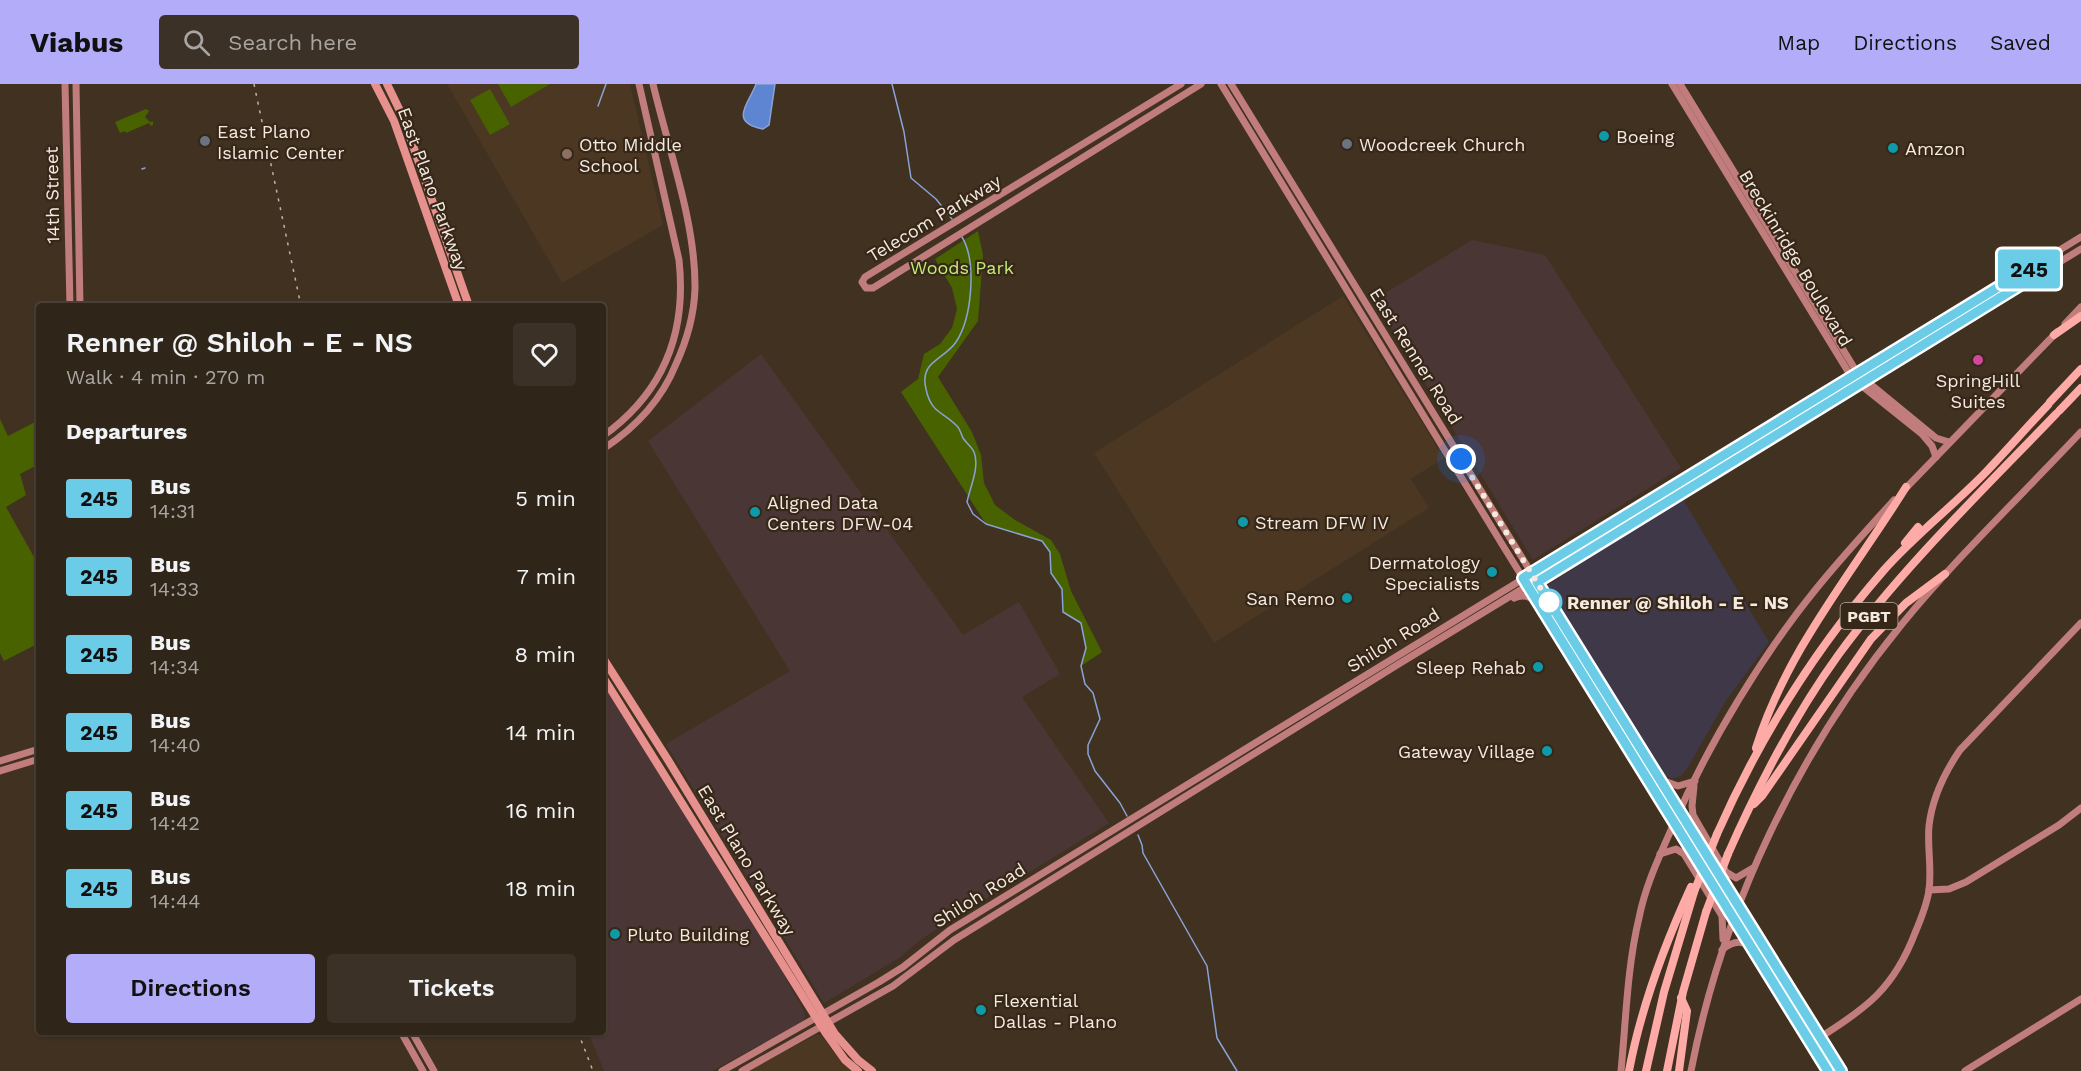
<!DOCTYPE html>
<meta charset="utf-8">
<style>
:root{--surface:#302519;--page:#3c3126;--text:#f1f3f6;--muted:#a8a5a2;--line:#4b4238;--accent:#b3adf9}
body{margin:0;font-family:"Work Sans",sans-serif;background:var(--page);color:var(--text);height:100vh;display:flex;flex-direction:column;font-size:22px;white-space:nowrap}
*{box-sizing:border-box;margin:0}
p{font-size:20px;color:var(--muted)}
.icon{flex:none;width:33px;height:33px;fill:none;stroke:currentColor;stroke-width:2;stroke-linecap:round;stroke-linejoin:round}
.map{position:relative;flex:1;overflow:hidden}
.sheet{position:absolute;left:36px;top:219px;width:570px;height:732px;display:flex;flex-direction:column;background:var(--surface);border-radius:6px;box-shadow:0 2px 4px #0004,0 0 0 2px var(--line)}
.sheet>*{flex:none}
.badge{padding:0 12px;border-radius:4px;font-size:21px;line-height:39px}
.you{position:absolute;width:30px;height:30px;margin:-15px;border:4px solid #fff;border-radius:50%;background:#1a73e8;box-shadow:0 0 0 9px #1a73e833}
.map>.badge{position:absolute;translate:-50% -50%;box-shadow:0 0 0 3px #fff}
h2{padding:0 30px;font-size:22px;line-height:54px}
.round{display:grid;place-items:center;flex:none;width:63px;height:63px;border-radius:6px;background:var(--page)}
.headline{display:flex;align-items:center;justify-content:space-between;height:102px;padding:0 30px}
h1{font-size:28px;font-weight:600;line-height:45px}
.primary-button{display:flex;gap:12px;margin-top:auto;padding:12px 30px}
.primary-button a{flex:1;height:69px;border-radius:6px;background:var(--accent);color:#111;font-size:24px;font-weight:600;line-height:69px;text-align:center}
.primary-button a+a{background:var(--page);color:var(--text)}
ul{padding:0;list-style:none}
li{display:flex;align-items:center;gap:18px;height:78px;padding:0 30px}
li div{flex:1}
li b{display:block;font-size:22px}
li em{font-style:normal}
li .badge{min-width:66px;font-weight:700;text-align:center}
header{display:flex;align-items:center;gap:36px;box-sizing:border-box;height:84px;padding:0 30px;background:var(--accent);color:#111}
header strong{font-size:28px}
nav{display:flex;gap:33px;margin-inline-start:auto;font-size:21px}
.search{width:420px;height:54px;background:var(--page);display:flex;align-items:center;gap:15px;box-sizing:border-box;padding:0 21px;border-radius:6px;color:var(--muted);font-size:22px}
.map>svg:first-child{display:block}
.built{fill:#4b3722}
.industrial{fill:#4b3636}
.medical{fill:#3e3849}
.green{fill:#486200}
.water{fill:#5d85d1;stroke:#8aa3d6;stroke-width:1.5}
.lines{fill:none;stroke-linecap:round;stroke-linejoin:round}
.stream{stroke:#8aa3d6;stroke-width:1.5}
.secondary{stroke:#c17d7b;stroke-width:7}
.primary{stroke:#e7918e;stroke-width:8}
.highway{stroke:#feaaa7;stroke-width:8}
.rail{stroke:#c0b4a8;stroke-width:1.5;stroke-dasharray:3 6;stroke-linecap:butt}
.highway-bridge{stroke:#feaaa7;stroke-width:8}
.line-casing{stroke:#fff;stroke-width:14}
.line{stroke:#6bcce7;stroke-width:9}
.walk{stroke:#f4eae0;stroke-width:6;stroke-dasharray:0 10.8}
.culture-dot{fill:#0f9aa8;stroke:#362718;stroke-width:2}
.worship-dot{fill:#6b7280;stroke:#362718;stroke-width:2}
.education-dot{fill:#8d6e63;stroke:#362718;stroke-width:2}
.hotel-dot{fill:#d1479c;stroke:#362718;stroke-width:2}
.stop-dot{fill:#fff;stroke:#6bcce7;stroke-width:3}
.labels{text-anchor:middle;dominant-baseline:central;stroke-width:4.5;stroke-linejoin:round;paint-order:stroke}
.shield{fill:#362718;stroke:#bbb0a4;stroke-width:1.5}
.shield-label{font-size:16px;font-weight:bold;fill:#f4eae0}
.poi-label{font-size:18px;fill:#f4eae0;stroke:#362718;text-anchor:start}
.street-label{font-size:18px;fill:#f4eae0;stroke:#362718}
.park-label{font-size:18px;fill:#c2ec75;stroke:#362718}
.stop-label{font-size:18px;font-weight:bold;fill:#f4eae0;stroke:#362718;text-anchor:start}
</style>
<header>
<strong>Viabus</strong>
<div class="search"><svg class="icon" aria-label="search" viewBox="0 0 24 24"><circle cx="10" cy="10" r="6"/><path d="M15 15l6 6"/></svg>Search here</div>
<nav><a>Map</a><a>Directions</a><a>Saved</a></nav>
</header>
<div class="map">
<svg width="2081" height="987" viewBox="0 0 2081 987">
<rect width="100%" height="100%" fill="#403121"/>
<g class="built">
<path d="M 447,0 L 630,0 L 663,141 L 562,199 Z"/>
<path d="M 1343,212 L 1444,374 L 1411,395 L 1429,424 L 1214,559 L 1094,369 Z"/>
<path d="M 816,951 L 821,951 L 836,971 L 852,987 L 747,987 Z"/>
</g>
<g class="industrial">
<path d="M 1472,156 L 1545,171 L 1681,384 L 1533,476 L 1374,216 Z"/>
<path d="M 761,270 L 963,551 L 1019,518 L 1060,590 L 1022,613 L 1109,739 L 923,854 L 899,874 L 824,919 L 666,660 L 790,587 L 648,357 Z"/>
<path d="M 603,598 L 778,880 L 804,927 L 805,934 L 800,939 L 712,987 L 604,987 L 588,948 L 603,948 Z"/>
</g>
<path class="medical" d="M 1682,414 L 1769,558 L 1725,618 L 1687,685 L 1681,692 L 1672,695 L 1664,691 L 1546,502 Z"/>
<g class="green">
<path d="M 498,0 L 550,0 L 511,23 Z"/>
<path d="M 490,5 L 510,40 L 490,51 L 470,16 Z"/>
<path d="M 146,25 L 149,27 L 145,33 L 150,38 L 153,37 L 153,41 L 151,42 L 149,39 L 126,49 L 125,47 L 120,49 L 115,38 Z"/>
<path d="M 978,147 L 983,171 L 978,237 L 938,293 L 972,348 L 981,371 L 984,399 L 995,421 L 1015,436 L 1051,456 L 1060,470 L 1071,507 L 1102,568 L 1081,582 L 1086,564 L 1081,539 L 1063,528 L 1062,505 L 1051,489 L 1050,468 L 1042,457 L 986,440 L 901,308 L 918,295 L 924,270 L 940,260 L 952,244 L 957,225 L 952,204 L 935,175 Z"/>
<path d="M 0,335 L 8,352 L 39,336 L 39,380 L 20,390 L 26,411 L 6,423 L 39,482 L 39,559 L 4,577 L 0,569 Z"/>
</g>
<path class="water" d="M 756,0 L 775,0 L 769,41 L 763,45 C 727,38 750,18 756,0 Z"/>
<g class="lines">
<g class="stream">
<path d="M 892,0 L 904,48 L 911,94 L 936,115 L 952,135"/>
<path d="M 598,22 L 606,0"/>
<path d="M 142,85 L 145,84"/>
<path d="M 962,153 C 977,178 972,234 956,258 C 944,276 919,277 926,305 C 931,329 942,327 957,342 C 960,345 961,350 963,354 C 966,359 972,363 974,368 C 980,383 970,403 967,418 L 973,430 L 986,440 L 1042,457 L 1050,468 L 1051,489 L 1062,505 L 1063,528 L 1081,539 L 1086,564 L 1081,582 L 1085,600 L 1093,609 L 1100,635 L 1088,661 L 1088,670 L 1095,687 L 1120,719 L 1127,732"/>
<path d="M 1138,751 L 1142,761 L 1143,769 L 1207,882 L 1217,954 L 1237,987"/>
</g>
<g class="secondary">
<path d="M 65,0 L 70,222"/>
<path d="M 76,0 L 80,222"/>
<path d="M 1181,0 L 865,193 L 862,198 L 866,204 L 873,204 L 1201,0"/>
<path d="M 1221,0 L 1505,465 L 1828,987"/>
<path d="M 1231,0 L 1537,498 L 1841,987"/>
<path d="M 1672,0 L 1852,294 L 1922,350 L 1932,362 L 1936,373"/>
<path d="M 1680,0 L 1858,290 L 1936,354 L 1949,358"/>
<path d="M 2065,240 L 2081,223"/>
<path d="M 603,352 C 663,309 687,249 679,176 L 639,0"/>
<path d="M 603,365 C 635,344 662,315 676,280 C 687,256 694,231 695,205 C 696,139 668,64 653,0"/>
<path d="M 1904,406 L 2057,248"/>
<path d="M 1514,514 C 1522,510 1531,512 1537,518"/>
<path d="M 0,677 L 39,665"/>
<path d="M 0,687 L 39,675"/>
<path d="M 1664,697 L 1678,702 L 1695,697"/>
<path d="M 1694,702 L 1692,722 L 1693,731 L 1726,788 L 1736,794 L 1753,784"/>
<path d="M 1660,770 L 1676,765 L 1684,770 L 1722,832 L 1723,855"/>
<path d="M 1929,806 L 1949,805 L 1966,798 L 2059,741 L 2081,724"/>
<path d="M 1722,866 C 1730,859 1740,855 1750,862"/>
<path d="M 1771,895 L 1776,895 L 1790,915 L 1799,918"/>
<path d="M 401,948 L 423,987"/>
<path d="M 412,948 L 434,987"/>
<path d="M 1819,954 C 1867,924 1894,904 1915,849 C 1921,835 1927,820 1929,806 C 1932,784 1927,763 1929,742 C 1932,715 1945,688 1960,666 L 2081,539"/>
<path d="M 722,987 L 879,898 L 903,883 L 950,846 L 2081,153"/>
<path d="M 742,987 L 893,902 L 954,856 L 1397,581 L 2081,165"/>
<path d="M 1621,987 C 1626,936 1627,884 1639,834 C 1646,799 1661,769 1675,737 C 1709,659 1763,570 1816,505 C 1841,474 1868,445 1894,416"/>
<path d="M 1691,987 C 1722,826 1798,667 1902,540 C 1957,473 2021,412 2081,348"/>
<path d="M 1965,987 L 2081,915"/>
</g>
<g class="primary">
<path d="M 375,0 L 394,37 L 459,222"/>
<path d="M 387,0 L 403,33 L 469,222"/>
<path d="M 603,574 L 668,676 L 835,950 L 858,976 L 872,987"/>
<path d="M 603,593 L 825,948 L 845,976 L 858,987"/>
</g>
<g class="highway">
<path d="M 2054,251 L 2081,232"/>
<path d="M 2050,318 L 2081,285"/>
<path d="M 2059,327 L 2081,304"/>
<path d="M 1905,459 L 1918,443"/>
<path d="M 1756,664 C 1786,567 1853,488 1906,403"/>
<path d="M 1754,720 L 1762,712 L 1871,555 L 1906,519 L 1945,490"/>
<path d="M 1717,750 C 1759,655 1815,565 1884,486 C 1915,451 1953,422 1986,388 C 2007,366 2027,343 2048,321"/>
<path d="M 1728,770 C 1759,700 1794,632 1839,570 C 1903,483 1982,407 2056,330"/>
<path d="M 1629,987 C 1641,923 1664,862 1691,803"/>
<path d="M 1646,987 L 1664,908 L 1694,808"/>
<path d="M 1667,987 L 1683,908 L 1706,828"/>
<path d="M 1679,987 L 1687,927 L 1681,914"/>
</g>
<g class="rail">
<path d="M 254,0 L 301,222"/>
<path d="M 578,948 L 593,987"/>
</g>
<g class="highway-bridge">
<path d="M 1694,808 L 1717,750"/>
<path d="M 1706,828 L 1728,770"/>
</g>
</g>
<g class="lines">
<defs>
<path id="line" d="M 1828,987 L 1523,494 L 2031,183 L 2035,192 L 1537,498 L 1841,987"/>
</defs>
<use href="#line" class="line-casing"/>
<use href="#line" class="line"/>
<path class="walk" d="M 1461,375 L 1549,518"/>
</g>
<g class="culture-dot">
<circle cx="1604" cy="52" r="6"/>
<circle cx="1893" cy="64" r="6"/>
<circle cx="755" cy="428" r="6"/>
<circle cx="1243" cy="438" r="6"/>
<circle cx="1492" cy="488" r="6"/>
<circle cx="1347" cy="514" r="6"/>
<circle cx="1538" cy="583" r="6"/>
<circle cx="1547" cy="667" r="6"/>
<circle cx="615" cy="850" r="6"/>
<circle cx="981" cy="926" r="6"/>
</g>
<g class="worship-dot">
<circle cx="205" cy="57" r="6"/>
<circle cx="1347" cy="60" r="6"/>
</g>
<circle class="education-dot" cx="567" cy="70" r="6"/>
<circle class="hotel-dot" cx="1978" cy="276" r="6"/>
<circle class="stop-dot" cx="1549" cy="518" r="12"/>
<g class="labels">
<rect class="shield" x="1840.5" y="519" width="57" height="26" rx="4.5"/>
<g class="shield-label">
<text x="1869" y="532">PGBT</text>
</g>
<g class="poi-label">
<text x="217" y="47">East Plano<tspan x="217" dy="21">Islamic Center</tspan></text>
<text x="1616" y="52">Boeing</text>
<text x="579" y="60">Otto Middle<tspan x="579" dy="21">School</tspan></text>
<text x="1359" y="60">Woodcreek Church</text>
<text x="1905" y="64">Amzon</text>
<text x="1978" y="296" text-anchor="middle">SpringHill<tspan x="1978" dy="21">Suites</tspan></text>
<text x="767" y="418">Aligned Data<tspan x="767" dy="21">Centers DFW-04</tspan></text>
<text x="1255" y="438">Stream DFW IV</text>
<text x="1480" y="478" text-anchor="end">Dermatology<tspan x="1480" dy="21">Specialists</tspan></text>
<text x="1335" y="514" text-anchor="end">San Remo</text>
<text x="1526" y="583" text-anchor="end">Sleep Rehab</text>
<text x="1535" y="667" text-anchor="end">Gateway Village</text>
<text x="627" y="850">Pluto Building</text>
<text x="993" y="916">Flexential<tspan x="993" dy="21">Dallas - Plano</tspan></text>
</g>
<g class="street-label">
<text transform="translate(433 105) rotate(70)">East Plano Parkway</text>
<text transform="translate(52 111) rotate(-91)">14th Street</text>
<text transform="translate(934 134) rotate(-31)">Telecom Parkway</text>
<text transform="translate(1796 174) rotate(59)">Breckinridge Boulevard</text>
<text transform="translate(1416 272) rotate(58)">East Renner Road</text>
<text transform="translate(1393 556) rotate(-32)">Shiloh Road</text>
<text transform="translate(747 776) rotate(59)">East Plano Parkway</text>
<text transform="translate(979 811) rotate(-32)">Shiloh Road</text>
</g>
<g class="park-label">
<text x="962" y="183">Woods Park</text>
</g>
<g class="stop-label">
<text x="1567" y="518">Renner @ Shiloh - E - NS</text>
</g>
</g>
</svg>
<div class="you" style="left:1461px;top:375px"></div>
<b class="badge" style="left:2029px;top:185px;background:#6bcce7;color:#111">245</b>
<section class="sheet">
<div class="headline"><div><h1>Renner @ Shiloh - E - NS</h1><p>Walk · 4 min · 270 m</p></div><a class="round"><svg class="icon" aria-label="heart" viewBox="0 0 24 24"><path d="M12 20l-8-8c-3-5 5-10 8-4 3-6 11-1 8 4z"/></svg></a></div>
<h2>Departures</h2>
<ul>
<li><span class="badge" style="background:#6bcce7;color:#111">245</span><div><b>Bus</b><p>14:31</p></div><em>5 min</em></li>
<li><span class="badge" style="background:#6bcce7;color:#111">245</span><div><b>Bus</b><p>14:33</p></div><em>7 min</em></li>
<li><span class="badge" style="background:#6bcce7;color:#111">245</span><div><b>Bus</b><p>14:34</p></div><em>8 min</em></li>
<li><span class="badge" style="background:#6bcce7;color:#111">245</span><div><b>Bus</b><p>14:40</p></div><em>14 min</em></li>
<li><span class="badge" style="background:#6bcce7;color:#111">245</span><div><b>Bus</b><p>14:42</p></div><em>16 min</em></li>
<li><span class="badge" style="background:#6bcce7;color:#111">245</span><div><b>Bus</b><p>14:44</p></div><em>18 min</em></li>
</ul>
<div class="primary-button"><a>Directions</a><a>Tickets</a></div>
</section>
</div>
